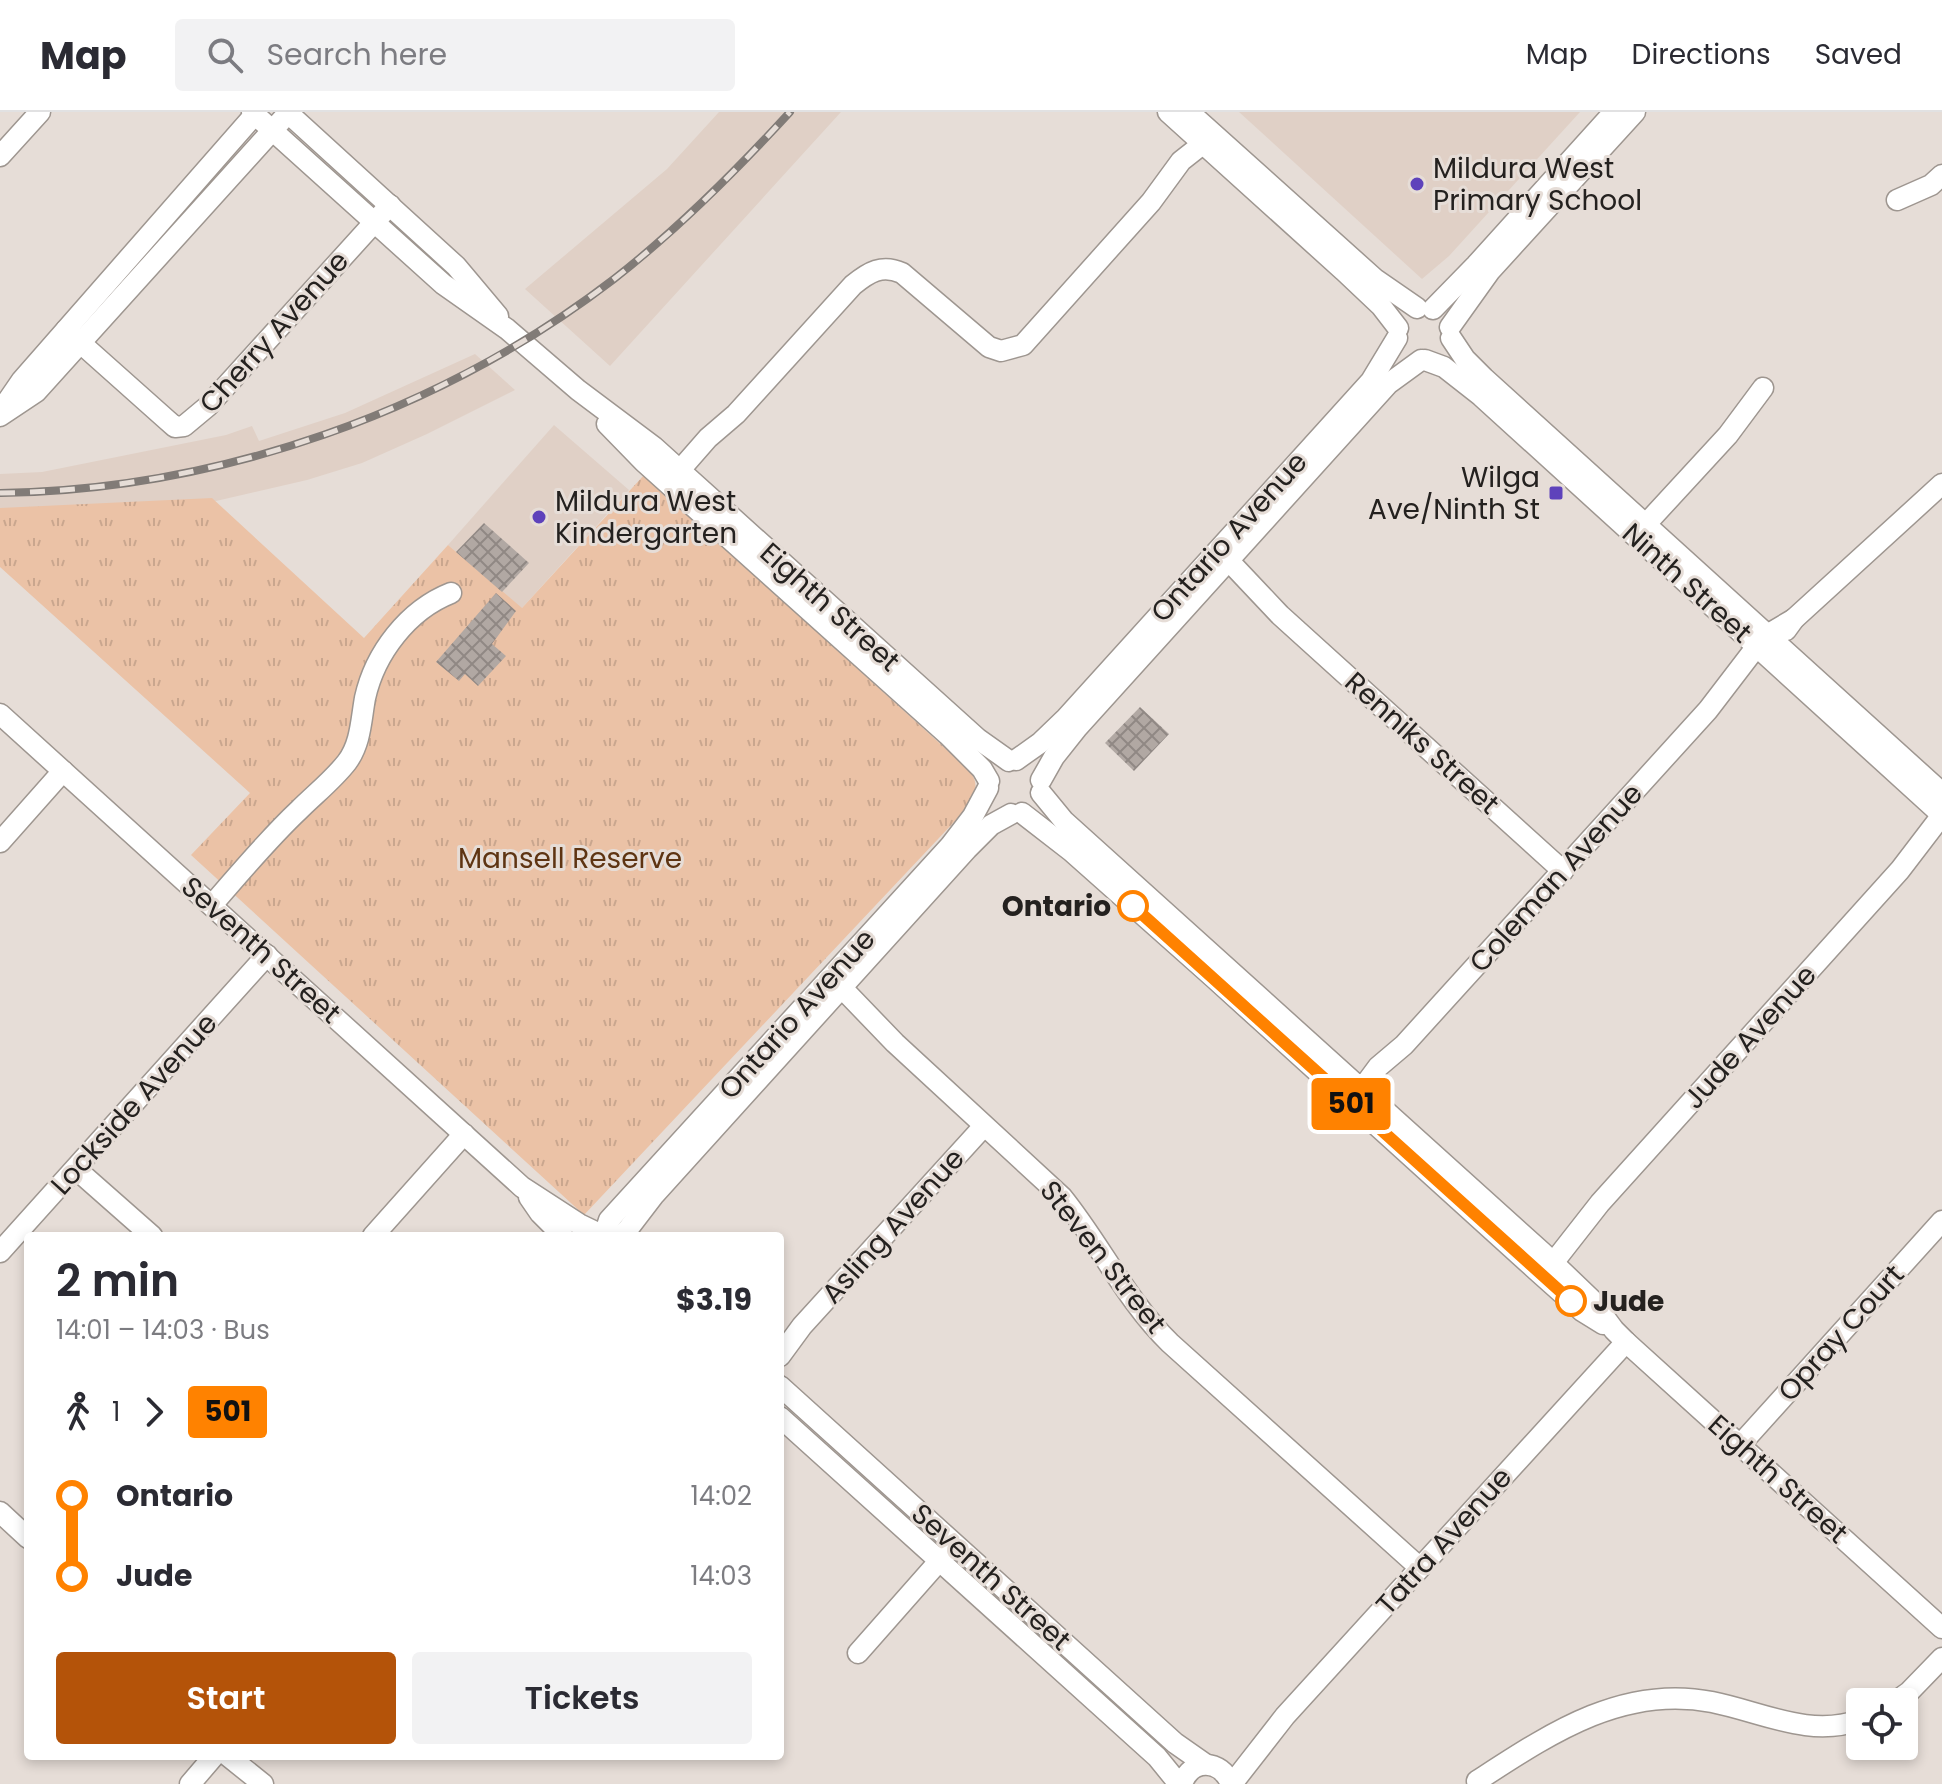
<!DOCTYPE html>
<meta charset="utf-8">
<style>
:root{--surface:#fff;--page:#f2f2f3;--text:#2b2b33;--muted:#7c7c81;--line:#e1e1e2;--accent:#b45309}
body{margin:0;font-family:Poppins,sans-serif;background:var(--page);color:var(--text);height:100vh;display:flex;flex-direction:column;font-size:30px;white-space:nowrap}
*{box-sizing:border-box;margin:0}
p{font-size:26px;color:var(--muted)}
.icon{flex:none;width:44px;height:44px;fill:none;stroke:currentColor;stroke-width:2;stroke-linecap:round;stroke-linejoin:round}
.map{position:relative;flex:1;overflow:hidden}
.sheet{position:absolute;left:24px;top:1120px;width:760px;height:528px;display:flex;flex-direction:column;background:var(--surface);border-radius:8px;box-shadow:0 4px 12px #0003}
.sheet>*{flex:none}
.badge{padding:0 16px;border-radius:6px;font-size:28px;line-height:52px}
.fabs{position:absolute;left:1846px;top:1576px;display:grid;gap:16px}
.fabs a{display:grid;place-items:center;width:72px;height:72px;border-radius:8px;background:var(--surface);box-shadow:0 4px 12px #0003;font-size:40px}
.map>.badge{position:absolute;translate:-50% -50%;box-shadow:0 0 0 4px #fff}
.legs{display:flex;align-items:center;gap:12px;height:88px;padding:0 32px;font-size:26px}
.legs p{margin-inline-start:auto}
.head{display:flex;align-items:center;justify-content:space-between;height:136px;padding:0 32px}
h1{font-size:44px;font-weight:600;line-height:60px}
.primary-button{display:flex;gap:16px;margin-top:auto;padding:16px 32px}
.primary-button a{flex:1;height:92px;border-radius:8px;background:var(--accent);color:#fff;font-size:32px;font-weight:600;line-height:92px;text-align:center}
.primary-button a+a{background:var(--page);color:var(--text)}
ul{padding:0 32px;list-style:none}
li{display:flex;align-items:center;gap:28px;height:80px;font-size:30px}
li i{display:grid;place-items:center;width:12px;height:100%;margin:0 10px;background:currentColor}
li i::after{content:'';width:20px;height:20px;margin:-10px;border:6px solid;border-radius:50%;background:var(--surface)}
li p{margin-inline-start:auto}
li:first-child i{background:linear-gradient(#0000 50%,currentColor 0)}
li:last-child i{background:linear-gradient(currentColor 50%,#0000 0)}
header{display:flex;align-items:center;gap:48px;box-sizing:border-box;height:112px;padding:0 40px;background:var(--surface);border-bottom:2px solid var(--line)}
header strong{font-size:38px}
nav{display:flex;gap:44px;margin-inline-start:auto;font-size:28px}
.search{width:560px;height:72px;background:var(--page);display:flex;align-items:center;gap:20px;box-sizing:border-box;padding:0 28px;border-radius:8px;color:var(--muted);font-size:30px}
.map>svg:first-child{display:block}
.built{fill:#e0d0c6}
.park{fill:url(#park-tufts)}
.building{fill:url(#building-cross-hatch)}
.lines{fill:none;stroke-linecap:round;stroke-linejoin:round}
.minor-casing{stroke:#9e9690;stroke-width:23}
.minor{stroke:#fff;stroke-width:20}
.rail-casing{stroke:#817b77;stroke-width:8}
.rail{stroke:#e6ddd7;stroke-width:5;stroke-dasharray:15;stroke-linecap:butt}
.line-1-casing{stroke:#fff;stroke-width:18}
.line-1{stroke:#ff8200;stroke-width:12}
.poi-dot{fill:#5e42bb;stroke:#e6ddd7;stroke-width:3}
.stop-1-dot{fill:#fff;stroke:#ff8200;stroke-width:4}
.labels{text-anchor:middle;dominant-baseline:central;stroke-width:6;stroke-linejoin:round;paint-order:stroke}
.poi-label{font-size:28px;fill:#24211f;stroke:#e6ddd7;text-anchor:start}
.street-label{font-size:28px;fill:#24211f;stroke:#e6ddd7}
.park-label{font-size:28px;fill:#5e3412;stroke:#e6ddd7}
.stop-label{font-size:28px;font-weight:bold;fill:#24211f;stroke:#e6ddd7;text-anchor:end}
</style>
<header>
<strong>Map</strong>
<div class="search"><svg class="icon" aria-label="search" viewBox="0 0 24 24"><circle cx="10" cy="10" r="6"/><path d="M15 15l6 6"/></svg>Search here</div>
<nav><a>Map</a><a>Directions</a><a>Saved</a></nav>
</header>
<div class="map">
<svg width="1942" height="1672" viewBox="0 0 1942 1672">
<defs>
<pattern id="park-tufts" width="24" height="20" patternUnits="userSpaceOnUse" patternTransform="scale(2)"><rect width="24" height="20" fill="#ebc2a6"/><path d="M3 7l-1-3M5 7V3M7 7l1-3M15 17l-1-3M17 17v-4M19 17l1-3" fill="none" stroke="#c9a68e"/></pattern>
<pattern id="building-cross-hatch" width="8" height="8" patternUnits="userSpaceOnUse" patternTransform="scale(2)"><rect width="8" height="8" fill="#b1a8a3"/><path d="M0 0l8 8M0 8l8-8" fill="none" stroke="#908884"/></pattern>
</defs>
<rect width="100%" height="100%" fill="#e6ddd7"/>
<g class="built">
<path d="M 719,0 L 841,0 L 610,254 L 525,177 L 667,57 Z"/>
<path d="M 1239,0 L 1580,0 L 1449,144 L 1422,167 Z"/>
<path d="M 475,242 L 515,278 L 427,322 L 362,351 L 307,368 L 0,439 L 0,362 L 42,360 L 226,323 L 252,314 L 259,329 L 345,301 Z"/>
<path d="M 554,313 L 629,378 L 521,497 L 448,433 Z"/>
</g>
<path class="park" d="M 644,363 L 968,657 C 979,670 976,678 971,692 L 584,1103 L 191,743 L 250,681 L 0,455 L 0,396 L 212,386 L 364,526 L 448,433 L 522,496 Z"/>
<g class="building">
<path d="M 484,411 L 529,451 L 502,480 L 456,440 Z"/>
<path d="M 496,481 L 516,499 L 492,532 L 506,544 L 478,574 L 465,562 L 459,569 L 436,550 Z"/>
<path d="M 1140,595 L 1169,622 L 1134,659 L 1105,631 Z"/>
</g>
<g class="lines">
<defs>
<g id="minor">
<path d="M 252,0 L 443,172 L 507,217 L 578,278 L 654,335 L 978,627 L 1009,649"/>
<path d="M 287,0 L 456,154 L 498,204"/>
<path d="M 1168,0 L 1344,159 L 1381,194 L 1398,216"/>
<path d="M 1189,0 L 1375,167 L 1417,196"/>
<path d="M 0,44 L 40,0"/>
<path d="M 1897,88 L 1931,73 L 1942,63"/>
<path d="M 1433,197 L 1476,153 L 1614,0"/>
<path d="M 1450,215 L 1490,159 L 1635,0"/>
<path d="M 66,218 L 167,308 L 175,315 L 184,314 L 208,294 L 390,93"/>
<path d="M 1451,226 L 1465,247 L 1484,266 L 1942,681"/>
<path d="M 1425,248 L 1444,255 L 1481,284 L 1942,703"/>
<path d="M 0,300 L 22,268 L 257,0"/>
<path d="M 0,304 L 36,280 L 289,0"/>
<path d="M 607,312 L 644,350 L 948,623 L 982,657 L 989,669"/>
<path d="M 680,358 L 708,326 L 736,302 L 853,173 C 869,160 882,152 902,161 L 989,235 L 1001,239 L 1023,233 L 1151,90 L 1181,49 L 1214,23"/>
<path d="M 1646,412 L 1728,323 L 1763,276"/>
<path d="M 1229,449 L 1280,503 L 1563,759"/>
<path d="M 1786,518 L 1794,507 L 1942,372"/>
<path d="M 0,602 L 522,1075 L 579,1112 L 604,1124"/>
<path d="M 1016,648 L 1040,631 L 1066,606 L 1371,269 L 1397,226"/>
<path d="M 1041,668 L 1054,645 L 1077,616 L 1388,272 L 1421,248"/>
<path d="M 1041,681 L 1064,709 L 1543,1141 L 1591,1187 L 1614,1218 L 1626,1230 L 1942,1516"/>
<path d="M 1022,701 L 1071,739 L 1214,866 L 1535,1157 L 1582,1199 L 1603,1212"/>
<path d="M 0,730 L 63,659"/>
<path d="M 212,793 C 240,761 268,727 299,698 C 315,682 333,668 347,650 C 361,631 361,608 365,586 C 375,541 408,498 451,481"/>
<path d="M 827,869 L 842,876 L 895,931 L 1062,1085 C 1100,1132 1126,1188 1170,1231 L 1419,1455"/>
<path d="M 1355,986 L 1378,955 L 1404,933 L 1708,598 L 1757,534 L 1767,523 L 1794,507"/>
<path d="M 76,1057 L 152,1124"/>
<path d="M 529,1085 L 540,1101 L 563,1124"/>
<path d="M 373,1124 L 464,1022"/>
<path d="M 604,1124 L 609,1108 L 950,734 L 973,704 L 988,676"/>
<path d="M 620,1124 L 628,1117 L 654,1083 L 967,737 L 991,713 L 1011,702"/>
<path d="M 0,1140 L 267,843"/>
<path d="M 1540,1156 L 1553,1151 L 1600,1091 L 1900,758 L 1942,703"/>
<path d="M 780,1244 L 802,1214 L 984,1014"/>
<path d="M 780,1274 L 1175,1631 L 1205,1652"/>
<path d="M 780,1305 L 1157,1645 L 1179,1672"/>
<path d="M 1740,1333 L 1942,1109"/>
<path d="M 0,1400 L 28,1426"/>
<path d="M 858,1541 L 948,1439"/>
<path d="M 1895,1590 L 1909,1580 L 1942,1546"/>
<path d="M 228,1644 L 263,1672"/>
<path d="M 1477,1669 C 1548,1623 1622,1572 1712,1590 C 1762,1600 1809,1626 1860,1608"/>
<path d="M 190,1672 L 214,1644"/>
<path d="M 1182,1672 C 1191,1646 1221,1647 1231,1672"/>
<path d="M 1232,1672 L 1285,1604 L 1626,1230"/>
</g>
</defs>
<use href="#minor" class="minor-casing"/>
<use href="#minor" class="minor"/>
<defs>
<path id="rail" d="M 0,381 C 218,378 441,300 614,167 C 678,117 735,60 790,0"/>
</defs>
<use href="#rail" class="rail-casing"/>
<use href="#rail" class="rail"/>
</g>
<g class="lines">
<defs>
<path id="line-1" d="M 1133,794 L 1571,1189"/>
</defs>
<use href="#line-1" class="line-1-casing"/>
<use href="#line-1" class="line-1"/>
</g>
<g class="poi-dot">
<circle cx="1417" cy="72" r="8"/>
<rect x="1548" y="373" width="16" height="16" rx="4"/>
<circle cx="539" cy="405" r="8"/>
</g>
<g class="stop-1-dot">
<circle cx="1133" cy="794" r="14"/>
<circle cx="1571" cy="1189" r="14"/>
</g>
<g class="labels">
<g class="poi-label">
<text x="1433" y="56">Mildura West<tspan x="1433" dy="32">Primary School</tspan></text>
<text x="1540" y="365" text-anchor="end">Wilga<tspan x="1540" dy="32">Ave/Ninth St</tspan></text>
<text x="555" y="389">Mildura West<tspan x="555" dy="32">Kindergarten</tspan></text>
</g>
<g class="street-label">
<text transform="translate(274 220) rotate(-48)">Cherry Avenue</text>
<text transform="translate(1229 425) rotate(-48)">Ontario Avenue</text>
<text transform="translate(1687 471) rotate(42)">Ninth Street</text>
<text transform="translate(830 495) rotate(42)">Eighth Street</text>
<text transform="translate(1422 631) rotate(42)">Renniks Street</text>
<text transform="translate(1556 766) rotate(-48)">Coleman Avenue</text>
<text transform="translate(261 838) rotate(42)">Seventh Street</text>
<text transform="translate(797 902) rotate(-48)">Ontario Avenue</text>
<text transform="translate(1750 925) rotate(-48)">Jude Avenue</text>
<text transform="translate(134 992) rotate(-48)">Lockside Avenue</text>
<text transform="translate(893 1114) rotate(-48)">Asling Avenue</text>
<text transform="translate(1103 1145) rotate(52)">Steven Street</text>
<text transform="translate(1841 1221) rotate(-48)">Opray Court</text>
<text transform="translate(1778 1367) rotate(42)">Eighth Street</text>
<text transform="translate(1444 1429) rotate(-48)">Tatra Avenue</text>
<text transform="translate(991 1465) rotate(42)">Seventh Street</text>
</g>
<g class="park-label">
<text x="570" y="746">Mansell Reserve</text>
</g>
<g class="stop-label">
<text x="1111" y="794">Ontario</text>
<text x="1593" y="1189" text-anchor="start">Jude</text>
</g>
</g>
</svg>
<div class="fabs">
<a><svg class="icon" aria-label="locate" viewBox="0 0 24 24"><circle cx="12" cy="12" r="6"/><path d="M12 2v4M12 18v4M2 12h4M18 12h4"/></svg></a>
</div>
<b class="badge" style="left:1351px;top:992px;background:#ff8200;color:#111">501</b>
<section class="sheet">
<div class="head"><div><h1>2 min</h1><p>14:01 – 14:03 · Bus</p></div><b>$3.19</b></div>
<div class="legs"><svg class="icon" aria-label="walk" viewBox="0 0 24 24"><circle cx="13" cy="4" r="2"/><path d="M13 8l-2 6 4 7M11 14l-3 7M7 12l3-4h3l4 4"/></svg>1<svg class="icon" aria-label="forward" viewBox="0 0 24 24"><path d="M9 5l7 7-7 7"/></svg><b class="badge" style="background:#ff8200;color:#111">501</b></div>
<ul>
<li><i style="color:#ff8200"></i><b>Ontario</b><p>14:02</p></li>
<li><i style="color:#ff8200"></i><b>Jude</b><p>14:03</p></li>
</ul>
<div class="primary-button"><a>Start</a><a>Tickets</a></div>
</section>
</div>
